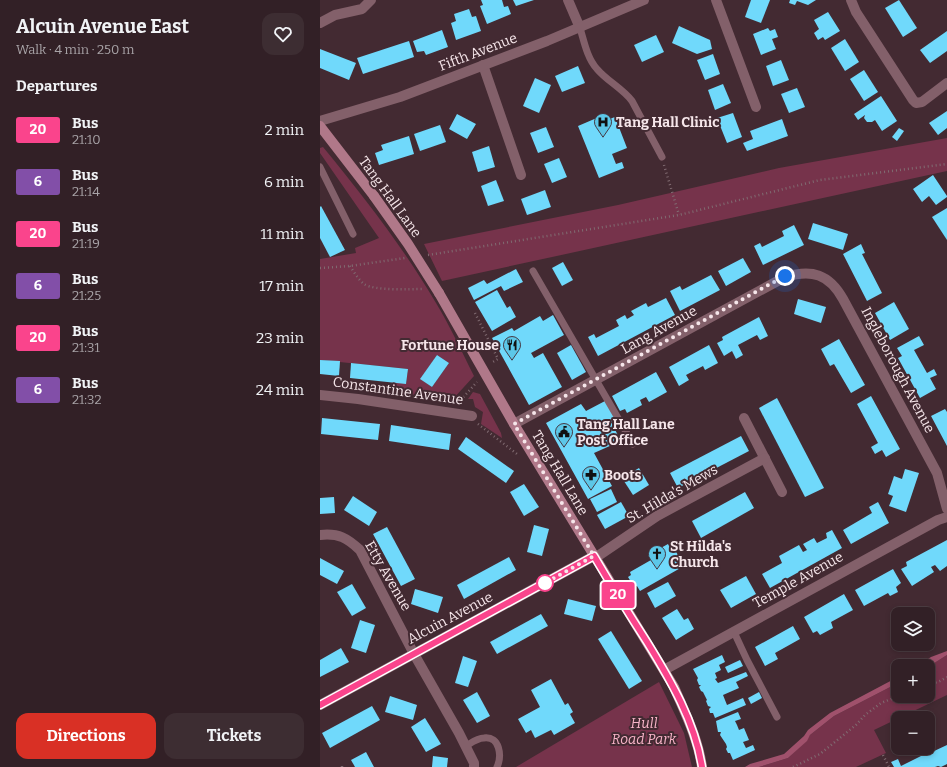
<!DOCTYPE html>
<meta charset="utf-8">
<style>
:root{--surface:#322026;--page:#3d2d32;--text:#f1f3f6;--muted:#a8a3a7;--line:#4d3e43;--accent:#d93025}
body{margin:0;font-family:Bitter,serif;background:var(--page);color:var(--text);height:100vh;display:flex;flex-direction:column;font-size:15px;white-space:nowrap}
*{box-sizing:border-box;margin:0}
p{font-size:13px;color:var(--muted)}
.icon{flex:none;width:22px;height:22px;fill:none;stroke:currentColor;stroke-width:2;stroke-linecap:round;stroke-linejoin:round}
.map{position:relative;flex:1;overflow:hidden}
.panel{display:flex;flex-direction:column;background:var(--surface);width:320px}
.panel>*{flex:none}
.badge{padding:0 8px;border-radius:3px;font-size:14px;line-height:26px}
.fabs{position:absolute;left:571px;top:607px;display:grid;gap:8px}
.fabs a{display:grid;place-items:center;width:44px;height:44px;border-radius:8px;background:var(--surface);box-shadow:0 2px 6px #0003,0 0 0 1px var(--line);font-size:20px}
.you{position:absolute;width:20px;height:20px;margin:-10px;border:3px solid #fff;border-radius:50%;background:#1a73e8;box-shadow:0 0 0 6px #1a73e833}
.map>.badge{position:absolute;translate:-50% -50%;box-shadow:0 0 0 2px #fff}
h2{padding:0 16px;font-size:15px;line-height:36px}
.round{display:grid;place-items:center;flex:none;width:42px;height:42px;border-radius:12px;background:var(--page)}
.headline{display:flex;align-items:center;justify-content:space-between;height:68px;padding:0 16px}
h1{font-size:19px;font-weight:700;line-height:30px}
.button{display:flex;gap:8px;margin-top:auto;padding:8px 16px}
.button a{flex:1;height:46px;border-radius:12px;background:var(--accent);color:#fff;font-size:16px;font-weight:700;line-height:46px;text-align:center}
.button a+a{background:var(--page);color:var(--text)}
ul{padding:0;list-style:none}
li{display:flex;align-items:center;gap:12px;height:52px;padding:0 16px}
li div{flex:1}
li b{display:block;font-size:15px}
li em{font-style:normal}
li .badge{min-width:44px;font-weight:700;text-align:center}
main{display:flex;flex:1;min-height:0}
.map>svg:first-child{display:block}
.green{fill:#76334b;fill-rule:evenodd}
.water{fill:#a0516c}
.building{fill:#70d9fb}
.lines{fill:none;stroke-linecap:round;stroke-linejoin:round}
.path{stroke:#806b71;stroke-width:2.5;stroke-dasharray:1 3;stroke-linecap:butt}
.lane{stroke:#83606a;stroke-width:7}
.street{stroke:#83606a;stroke-width:10}
.secondary{stroke:#b07889;stroke-width:10}
.secondary-bridge{stroke:#b07889;stroke-width:10}
.line-casing{stroke:#fff;stroke-width:9}
.line{stroke:#fa448c;stroke-width:6}
.walk{stroke:#f6e6ea;stroke-width:4;stroke-dasharray:0 7.2}
.stop-dot{fill:#fff;stroke:#fa448c;stroke-width:2}
.labels{text-anchor:middle;dominant-baseline:central;stroke-width:4;stroke-linejoin:round;paint-order:stroke}
.street-label{font-size:14px;fill:#f6e6ea;stroke:#432a32}
.poi-label{font-size:14px;font-weight:bold;fill:#f6e6ea;stroke:#432a32;text-anchor:start}
.park-label{font-size:14px;font-style:italic;fill:#f7b3c7;stroke:#432a32}
</style>
<main>
<section class="panel">
<div class="headline"><div><h1>Alcuin Avenue East</h1><p>Walk · 4 min · 250 m</p></div><a class="round"><svg class="icon" aria-label="heart" viewBox="0 0 24 24"><path d="M12 20l-8-8c-3-5 5-10 8-4 3-6 11-1 8 4z"/></svg></a></div>
<h2>Departures</h2>
<ul>
<li><span class="badge" style="background:#fa448c;color:#fff">20</span><div><b>Bus</b><p>21:10</p></div><em>2 min</em></li>
<li><span class="badge" style="background:#824fa8;color:#fff">6</span><div><b>Bus</b><p>21:14</p></div><em>6 min</em></li>
<li><span class="badge" style="background:#fa448c;color:#fff">20</span><div><b>Bus</b><p>21:19</p></div><em>11 min</em></li>
<li><span class="badge" style="background:#824fa8;color:#fff">6</span><div><b>Bus</b><p>21:25</p></div><em>17 min</em></li>
<li><span class="badge" style="background:#fa448c;color:#fff">20</span><div><b>Bus</b><p>21:31</p></div><em>23 min</em></li>
<li><span class="badge" style="background:#824fa8;color:#fff">6</span><div><b>Bus</b><p>21:32</p></div><em>24 min</em></li>
</ul>
<div class="button"><a>Directions</a><a>Tickets</a></div>
</section>
<div class="map">
<svg width="627" height="767" viewBox="0 0 627 767">
<rect width="100%" height="100%" fill="#432a32"/>
<g class="green">
<path d="M 627,138 L 627,171 L 122,281 L 104,244 L 298,205 L 459,168 Z"/>
<path d="M 3,147 C 44,197 83,247 116,303 C 130,326 142,352 154,376 L 133,399 L 71,392 L 72,382 L 86,383 L 88,369 L 0,360 L 0,259 L 36,253 L 35,248 L 59,238 L 0,153 L 0,148 ZM 117,355 L 129,363 L 112,387 L 101,379 Z"/>
<path d="M 153,392 L 160,394 L 181,433 L 182,438 L 161,424 L 163,412 L 155,407 L 153,399 L 148,399 Z"/>
<path d="M 627,655 L 627,695 L 554,730 L 566,753 L 536,767 L 439,767 L 468,758 L 486,741 L 490,735 L 514,716 L 578,683 L 578,696 L 608,696 L 608,667 Z"/>
<path d="M 339,682 L 364,733 L 372,767 L 196,767 Z"/>
</g>
<g class="water">
<path d="M 627,651 L 627,655 L 608,667 L 597,666 L 611,657 Z"/>
<path d="M 578,677 L 578,683 L 514,716 L 490,735 L 487,741 L 468,758 L 439,767 L 425,767 L 430,764 L 464,754 L 484,736 L 488,730 L 510,713 Z"/>
</g>
<g class="building">
<path d="M 161,0 L 182,0 L 184,7 L 188,6 L 191,14 L 167,24 L 160,6 L 163,5 Z"/>
<path d="M 193,0 L 214,0 L 196,6 Z"/>
<path d="M 431,0 L 450,0 L 441,23 L 425,17 Z"/>
<path d="M 470,0 L 496,0 L 488,5 L 477,1 L 475,5 L 469,3 Z"/>
<path d="M 579,0 L 597,28 L 583,37 L 565,8 Z"/>
<path d="M 149,9 L 152,17 L 156,16 L 161,31 L 136,40 L 131,23 L 136,21 L 134,14 Z"/>
<path d="M 508,12 L 520,31 L 505,40 L 503,37 L 498,40 L 494,33 L 499,29 L 494,20 Z"/>
<path d="M 359,26 L 390,40 L 392,49 L 377,54 L 352,43 Z"/>
<path d="M 448,28 L 450,31 L 455,29 L 458,37 L 452,39 L 456,49 L 441,55 L 433,34 Z"/>
<path d="M 122,30 L 128,47 L 106,55 L 104,51 L 97,52 L 93,41 Z"/>
<path d="M 627,31 L 627,51 L 610,63 L 600,50 Z"/>
<path d="M 336,35 L 344,52 L 322,62 L 314,45 Z"/>
<path d="M 525,39 L 539,62 L 525,71 L 511,48 Z"/>
<path d="M 89,41 L 94,57 L 43,74 L 37,58 Z"/>
<path d="M 0,49 L 36,63 L 29,80 L 0,68 Z"/>
<path d="M 393,54 L 400,74 L 385,80 L 377,60 Z"/>
<path d="M 461,60 L 469,80 L 453,86 L 446,66 Z"/>
<path d="M 258,66 L 265,83 L 242,92 L 235,76 Z"/>
<path d="M 544,70 L 558,92 L 544,101 L 530,79 Z"/>
<path d="M 215,78 L 231,85 L 219,113 L 203,106 Z"/>
<path d="M 403,84 L 411,103 L 395,110 L 388,90 Z"/>
<path d="M 477,88 L 485,107 L 469,113 L 461,94 Z"/>
<path d="M 561,96 L 577,121 L 562,131 L 555,120 L 552,122 L 547,122 L 544,118 L 545,115 L 538,120 L 534,114 Z"/>
<path d="M 627,111 L 627,128 L 618,135 L 609,123 Z"/>
<path d="M 413,113 L 422,137 L 407,143 L 397,118 Z"/>
<path d="M 137,114 L 156,124 L 147,139 L 129,129 Z"/>
<path d="M 279,117 L 281,122 L 295,117 L 307,148 L 292,154 L 296,164 L 302,162 L 304,168 L 279,178 L 258,126 Z"/>
<path d="M 462,119 L 468,136 L 427,151 L 423,143 L 433,139 L 430,131 Z"/>
<path d="M 120,125 L 126,142 L 100,151 L 94,134 Z"/>
<path d="M 226,127 L 234,147 L 218,153 L 210,133 Z"/>
<path d="M 579,128 L 584,131 L 577,141 L 572,137 Z"/>
<path d="M 89,136 L 94,154 L 59,165 L 55,153 L 63,150 L 61,145 Z"/>
<path d="M 169,146 L 175,167 L 158,172 L 152,152 Z"/>
<path d="M 239,158 L 247,177 L 232,183 L 224,164 Z"/>
<path d="M 613,175 L 627,196 L 627,197 L 616,205 L 609,196 L 602,202 L 593,189 Z"/>
<path d="M 176,180 L 184,201 L 168,206 L 161,186 Z"/>
<path d="M 225,190 L 231,207 L 207,215 L 201,199 Z"/>
<path d="M 1,206 L 25,250 L 10,257 L 0,238 L 0,207 Z"/>
<path d="M 627,208 L 627,240 L 612,217 Z"/>
<path d="M 493,223 L 528,234 L 523,250 L 488,239 Z"/>
<path d="M 474,225 L 484,245 L 443,265 L 434,246 L 440,243 L 442,247 L 464,236 L 462,231 Z"/>
<path d="M 541,244 L 545,253 L 542,254 L 562,293 L 547,301 L 523,254 Z"/>
<path d="M 423,258 L 431,272 L 406,286 L 398,271 Z"/>
<path d="M 243,262 L 253,280 L 242,286 L 232,268 Z"/>
<path d="M 196,269 L 203,282 L 184,291 L 181,286 L 154,300 L 148,288 L 164,280 L 167,284 Z"/>
<path d="M 391,275 L 400,290 L 360,311 L 350,291 L 360,286 L 362,290 Z"/>
<path d="M 177,290 L 187,308 L 190,306 L 196,317 L 172,331 L 155,302 Z"/>
<path d="M 346,298 L 355,315 L 278,356 L 268,337 L 274,334 L 276,338 L 299,326 L 296,320 L 305,315 L 307,319 L 314,315 L 311,311 L 326,303 L 328,307 Z"/>
<path d="M 478,299 L 506,307 L 501,323 L 474,314 Z"/>
<path d="M 574,302 L 589,329 L 570,340 L 555,313 Z"/>
<path d="M 233,315 L 244,335 L 211,353 L 214,358 L 223,353 L 242,387 L 209,405 L 172,338 L 192,328 L 194,331 L 220,316 L 223,321 Z"/>
<path d="M 439,317 L 448,336 L 440,340 L 437,335 L 418,345 L 423,355 L 416,359 L 412,351 L 404,356 L 397,343 L 403,340 L 402,337 Z"/>
<path d="M 599,336 L 604,345 L 594,350 L 607,373 L 614,369 L 617,375 L 610,378 L 616,389 L 600,398 L 578,358 L 582,356 L 577,348 Z"/>
<path d="M 519,339 L 545,385 L 531,393 L 514,364 L 510,366 L 501,349 Z"/>
<path d="M 251,345 L 266,372 L 252,380 L 237,353 Z"/>
<path d="M 389,345 L 398,363 L 385,370 L 383,366 L 366,375 L 369,380 L 359,386 L 349,367 Z"/>
<path d="M 117,355 L 129,363 L 112,387 L 100,379 Z"/>
<path d="M 0,360 L 20,361 L 19,376 L 0,374 Z"/>
<path d="M 31,363 L 88,369 L 86,384 L 30,378 Z"/>
<path d="M 336,372 L 347,392 L 329,402 L 326,397 L 320,400 L 322,405 L 307,413 L 305,409 L 300,411 L 292,396 Z"/>
<path d="M 551,396 L 580,449 L 566,457 L 562,450 L 555,454 L 551,447 L 558,443 L 537,404 Z"/>
<path d="M 457,398 L 504,488 L 485,497 L 439,408 Z"/>
<path d="M 285,401 L 297,420 L 291,422 L 301,441 L 274,453 L 292,486 L 268,499 L 226,423 L 261,404 L 266,411 Z"/>
<path d="M 625,409 L 627,412 L 627,446 L 611,416 Z"/>
<path d="M 2,418 L 60,424 L 58,440 L 1,434 Z"/>
<path d="M 71,425 L 131,434 L 129,450 L 69,441 Z"/>
<path d="M 421,436 L 429,451 L 358,488 L 350,473 Z"/>
<path d="M 146,437 L 194,471 L 186,483 L 138,449 Z"/>
<path d="M 319,468 L 329,485 L 313,495 L 302,478 Z"/>
<path d="M 585,469 L 599,473 L 586,512 L 569,506 L 573,496 L 568,494 L 574,476 L 582,479 Z"/>
<path d="M 204,484 L 219,507 L 204,516 L 190,492 Z"/>
<path d="M 291,489 L 297,502 L 277,512 L 270,499 Z"/>
<path d="M 425,492 L 434,508 L 381,538 L 372,521 Z"/>
<path d="M 33,496 L 57,512 L 49,526 L 24,510 Z"/>
<path d="M 14,497 L 15,513 L 0,514 L 0,498 Z"/>
<path d="M 301,502 L 309,516 L 285,529 L 277,515 Z"/>
<path d="M 558,502 L 569,523 L 531,544 L 523,530 L 552,513 L 549,507 Z"/>
<path d="M 214,525 L 229,529 L 222,556 L 207,552 Z"/>
<path d="M 67,527 L 95,579 L 81,586 L 53,534 Z"/>
<path d="M 512,530 L 522,548 L 450,588 L 442,574 L 462,563 L 459,556 L 479,545 L 483,552 L 487,550 L 483,544 L 494,538 L 497,543 L 507,538 L 506,533 Z"/>
<path d="M 627,540 L 627,566 L 620,571 L 615,565 L 611,567 L 614,572 L 592,586 L 581,569 L 587,566 L 586,562 Z"/>
<path d="M 348,544 L 351,550 L 354,548 L 364,566 L 320,591 L 317,586 L 314,587 L 308,577 L 311,575 L 310,572 L 331,560 L 328,555 Z"/>
<path d="M 189,557 L 196,570 L 144,599 L 137,585 Z"/>
<path d="M 0,558 L 24,571 L 17,584 L 0,575 Z"/>
<path d="M 573,569 L 581,583 L 576,587 L 578,592 L 570,596 L 568,593 L 544,606 L 535,590 Z"/>
<path d="M 426,576 L 436,594 L 411,608 L 400,590 Z"/>
<path d="M 348,582 L 356,596 L 335,608 L 327,593 Z"/>
<path d="M 32,584 L 46,608 L 32,616 L 17,592 Z"/>
<path d="M 95,589 L 123,597 L 118,613 L 91,604 Z"/>
<path d="M 524,594 L 533,610 L 511,622 L 513,628 L 500,635 L 497,631 L 493,633 L 484,617 Z"/>
<path d="M 248,599 L 276,606 L 272,621 L 244,614 Z"/>
<path d="M 357,609 L 364,620 L 368,618 L 374,629 L 356,640 L 342,618 Z"/>
<path d="M 221,614 L 228,626 L 177,654 L 170,642 Z"/>
<path d="M 40,620 L 55,625 L 46,653 L 31,648 Z"/>
<path d="M 473,626 L 480,639 L 455,653 L 458,659 L 445,666 L 435,647 Z"/>
<path d="M 291,631 L 322,681 L 309,689 L 278,639 Z"/>
<path d="M 21,648 L 29,662 L 0,677 L 0,660 Z"/>
<path d="M 402,655 L 405,662 L 399,665 L 401,670 L 395,673 L 397,678 L 395,679 L 398,683 L 426,672 L 428,676 L 416,682 L 419,688 L 403,695 L 407,705 L 423,698 L 426,705 L 395,718 L 393,713 L 390,713 L 389,709 L 391,707 L 388,706 L 386,701 L 387,700 L 383,692 L 381,691 L 379,687 L 381,685 L 379,685 L 377,680 L 378,678 L 373,669 Z"/>
<path d="M 143,656 L 157,661 L 148,687 L 135,683 Z"/>
<path d="M 420,660 L 423,666 L 408,673 L 405,667 Z"/>
<path d="M 231,679 L 245,705 L 248,703 L 253,712 L 250,714 L 255,723 L 234,735 L 231,730 L 215,738 L 211,730 L 206,733 L 198,719 L 220,707 L 211,690 Z"/>
<path d="M 157,692 L 170,716 L 157,723 L 143,700 Z"/>
<path d="M 439,692 L 442,698 L 431,704 L 428,698 Z"/>
<path d="M 70,696 L 97,705 L 93,720 L 65,712 Z"/>
<path d="M 52,706 L 60,720 L 10,748 L 2,733 Z"/>
<path d="M 418,712 L 421,719 L 415,721 L 417,725 L 419,730 L 424,728 L 429,740 L 423,742 L 426,748 L 433,745 L 435,750 L 413,760 L 410,753 L 408,753 L 406,749 L 407,747 L 406,744 L 400,735 L 401,732 L 398,732 L 396,721 Z"/>
<path d="M 105,718 L 121,744 L 106,752 L 91,727 Z"/>
<path d="M 627,745 L 627,764 L 621,767 L 618,766 L 615,767 L 574,767 L 571,762 L 578,759 L 581,766 L 605,754 L 604,752 L 611,749 L 612,752 Z"/>
<path d="M 46,752 L 54,767 L 35,767 L 31,760 Z"/>
<path d="M 113,756 L 128,758 L 127,767 L 112,767 Z"/>
</g>
<g class="lines">
<g class="path">
<path d="M 344,165 L 359,215"/>
<path d="M 108,255 L 359,215 L 500,180 L 627,164"/>
<path d="M 30,266 C 34,272 38,279 44,284 C 54,291 89,289 103,289"/>
<path d="M 0,268 L 30,266 L 85,258"/>
<path d="M 155,313 L 178,359 L 171,363"/>
<path d="M 138,403 L 157,382"/>
<path d="M 158,424 L 197,454"/>
<path d="M 608,685 L 620,681 L 627,677"/>
<path d="M 563,755 L 569,767"/>
<path d="M 22,766 L 22,767"/>
<path d="M 473,767 L 500,754 L 536,725 L 545,715 L 561,703 L 579,696"/>
</g>
<g class="lane">
<path d="M 260,28 C 264,41 267,58 277,69 C 287,81 302,88 312,101 L 342,157"/>
<path d="M 0,167 L 33,234"/>
<path d="M 213,271 L 313,444"/>
<path d="M 414,632 L 427,660 L 457,717"/>
<path d="M 146,746 C 151,743 157,738 164,738 C 180,736 182,756 177,767"/>
</g>
<g class="street">
<path d="M 248,0 L 260,28"/>
<path d="M 396,0 L 436,107"/>
<path d="M 531,0 L 536,12 L 593,100 L 596,103 L 602,102 L 627,83"/>
<path d="M 0,23 L 15,15 L 42,9 L 51,0"/>
<path d="M 163,65 L 201,175"/>
<path d="M 0,121 L 80,97 L 227,41 L 324,0"/>
<path d="M 0,395 L 38,399 L 152,416"/>
<path d="M 424,418 L 462,492"/>
<path d="M 194,424 L 465,277 C 492,269 509,274 523,299 L 617,473 L 627,509"/>
<path d="M 0,535 C 19,533 27,538 40,550 L 94,654 L 139,733 L 154,763 L 154,767"/>
<path d="M 275,558 L 337,516 L 445,458"/>
<path d="M 344,670 L 618,520 L 627,517"/>
<path d="M 0,705 L 274,556"/>
</g>
<g class="secondary">
<path d="M 0,126 L 54,196"/>
<path d="M 119,293 L 194,424 L 354,687 C 365,713 378,738 382,767"/>
</g>
<path class="secondary-bridge" d="M 54,196 L 88,244 L 119,293"/>
</g>
<g class="lines">
<defs>
<path id="line" d="M 0,705 L 274,556 C 291,585 309,614 327,642 C 351,681 375,722 382,767"/>
</defs>
<use href="#line" class="line-casing"/>
<use href="#line" class="line"/>
<path class="walk" d="M 225,583 L 223,584 L 274,556 L 194,424 L 465,276"/>
</g>
<defs>
<symbol id="hospital-pin" viewBox="-11 -11 22 30"><path d="M0 17L-7.5 6A9.5 9.5 0 1 1 7.5 6Z" fill="#5cc7e8" stroke="#432a32"/><path d="M-5-5h3v3.5h4V-5h3V5h-3V1.5h-4V5h-3Z" fill="#111"/></symbol>
<symbol id="restaurant-pin" viewBox="-11 -11 22 30"><path d="M0 17L-7.5 6A9.5 9.5 0 1 1 7.5 6Z" fill="#5cc7e8" stroke="#432a32"/><path d="M-5-6h1v4h1v-4h1v4h1v-4h1v5L-1.5 .5V6h-2V.5L-5-1ZM5-6V6H3V1.5H1.5Q1.5-4 5-6Z" fill="#111"/></symbol>
<symbol id="civic-pin" viewBox="-11 -11 22 30"><path d="M0 17L-7.5 6A9.5 9.5 0 1 1 7.5 6Z" fill="#5cc7e8" stroke="#432a32"/><path d="M-.6-6.5H3V-4.5H.6V-3L4-1V1h2V6H-6V1h2V-1L-.6-3ZM-1.2 2.5V6h2.4V2.5Z" fill="#111"/></symbol>
<symbol id="pharmacy-pin" viewBox="-11 -11 22 30"><path d="M0 17L-7.5 6A9.5 9.5 0 1 1 7.5 6Z" fill="#5cc7e8" stroke="#432a32"/><path d="M-2-6h4v4h4v4h-4v4h-4v-4h-4v-4h4Z" fill="#111"/></symbol>
<symbol id="church-pin" viewBox="-11 -11 22 30"><path d="M0 17L-7.5 6A9.5 9.5 0 1 1 7.5 6Z" fill="#5cc7e8" stroke="#432a32"/><path d="M-1.2-6h2.4v3.5h3.3v2.4h-3.3V6h-2.4V-.1h-3.3v-2.4h3.3Z" fill="#111"/></symbol>
</defs>
<g fill-rule="evenodd">
<use href="#hospital-pin" x="273" y="112" width="20" height="27"/>
<use href="#restaurant-pin" x="182" y="335" width="20" height="27"/>
<use href="#civic-pin" x="234" y="422" width="20" height="27"/>
<use href="#pharmacy-pin" x="261" y="465" width="20" height="27"/>
<use href="#church-pin" x="327" y="544" width="20" height="27"/>
</g>
<circle class="stop-dot" cx="225" cy="583" r="8"/>
<g class="labels">
<g class="street-label">
<text transform="translate(158 52) rotate(-21)">Fifth Avenue</text>
<text transform="translate(70 197) rotate(54)">Tang Hall Lane</text>
<text transform="translate(339 330) rotate(-29)">Lang Avenue</text>
<text transform="translate(578 370) rotate(62)">Ingleborough Avenue</text>
<text transform="translate(78 391) rotate(8)">Constantine Avenue</text>
<text transform="translate(240 473) rotate(59)">Tang Hall Lane</text>
<text transform="translate(352 494) rotate(-30)">St. Hilda's Mews</text>
<text transform="translate(68 576) rotate(60)">Etty Avenue</text>
<text transform="translate(478 580) rotate(-29)">Temple Avenue</text>
<text transform="translate(130 618) rotate(-28)">Alcuin Avenue</text>
</g>
<g class="poi-label">
<text x="296" y="122">Tang Hall Clinic</text>
<text x="179" y="345" text-anchor="end">Fortune House</text>
<text x="257" y="424">Tang Hall Lane<tspan x="257" dy="16">Post Office</tspan></text>
<text x="284" y="475">Boots</text>
<text x="350" y="546">St Hilda's<tspan x="350" dy="16">Church</tspan></text>
</g>
<g class="park-label">
<text x="324" y="723">Hull<tspan x="324" dy="16">Road Park</tspan></text>
</g>
</g>
</svg>
<div class="fabs">
<a><svg class="icon" aria-label="layers" viewBox="0 0 24 24"><path d="M12 4l9 5-9 5-9-5zM3 14l9 5 9-5"/></svg></a>
<a>+</a>
<a>−</a>
</div>
<div class="you" style="left:465px;top:276px"></div>
<b class="badge" style="left:298px;top:595px;background:#fa448c;color:#fff">20</b>
</div>
</main>
